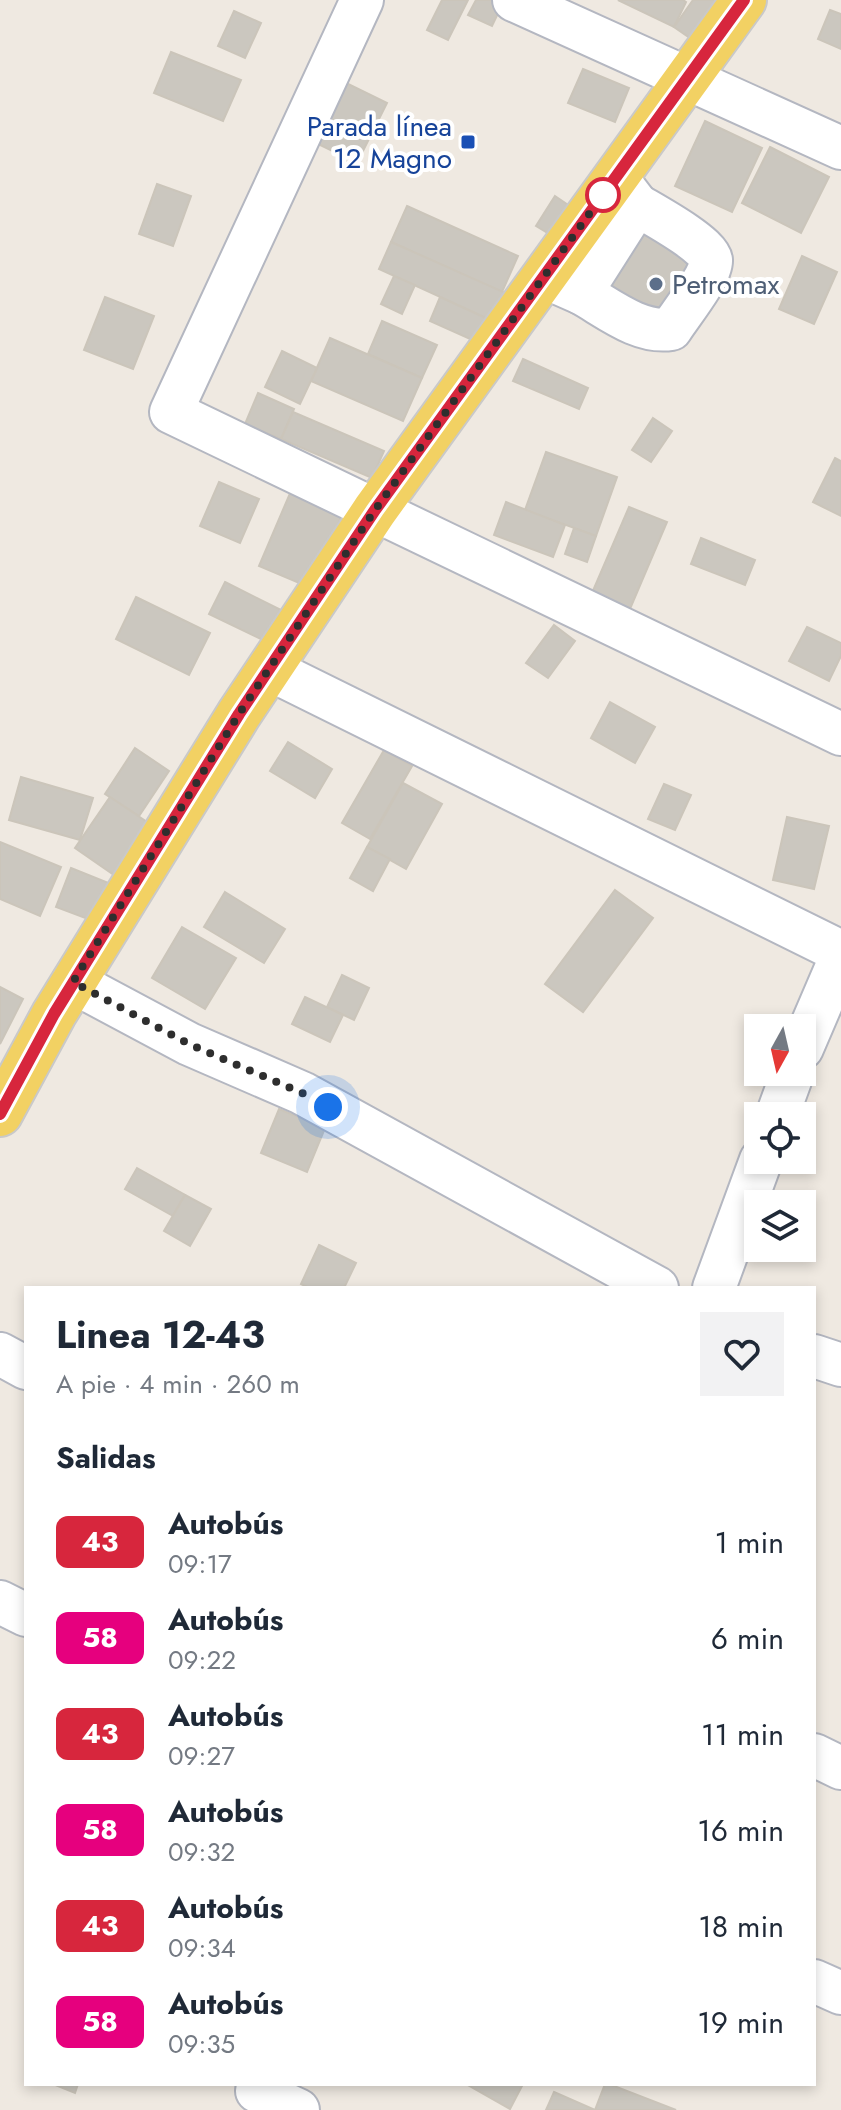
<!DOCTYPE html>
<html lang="es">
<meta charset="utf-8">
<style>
:root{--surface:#fff;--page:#f2f2f3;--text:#1f2937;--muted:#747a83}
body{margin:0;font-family:Jost,sans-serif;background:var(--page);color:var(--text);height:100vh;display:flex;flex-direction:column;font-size:30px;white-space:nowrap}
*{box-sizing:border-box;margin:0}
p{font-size:26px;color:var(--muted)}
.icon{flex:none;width:44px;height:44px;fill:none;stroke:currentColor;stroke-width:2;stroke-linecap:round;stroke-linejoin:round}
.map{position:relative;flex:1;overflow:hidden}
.drawer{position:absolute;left:24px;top:1286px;width:792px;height:800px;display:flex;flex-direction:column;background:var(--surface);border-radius:0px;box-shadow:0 4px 12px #0003}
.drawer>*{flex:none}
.badge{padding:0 16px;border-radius:12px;font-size:28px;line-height:52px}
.needle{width:52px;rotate:188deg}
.controls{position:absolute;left:744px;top:1014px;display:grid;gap:16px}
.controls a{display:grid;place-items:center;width:72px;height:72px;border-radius:0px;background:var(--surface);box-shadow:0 4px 12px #0003;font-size:40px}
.you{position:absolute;width:40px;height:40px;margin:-20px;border:6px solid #fff;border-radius:50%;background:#1a73e8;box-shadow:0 0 0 12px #1a73e833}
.map>.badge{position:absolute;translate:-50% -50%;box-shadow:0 0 0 4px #fff}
h2{padding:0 32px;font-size:30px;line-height:72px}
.round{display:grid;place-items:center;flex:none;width:84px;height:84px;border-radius:0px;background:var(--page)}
.head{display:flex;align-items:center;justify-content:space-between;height:136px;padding:0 32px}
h1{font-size:38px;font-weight:700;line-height:60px}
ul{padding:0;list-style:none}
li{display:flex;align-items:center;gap:24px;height:96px;padding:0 32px}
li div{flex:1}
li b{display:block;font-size:30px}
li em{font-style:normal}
li .badge{min-width:88px;font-weight:700;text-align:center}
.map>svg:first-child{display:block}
.building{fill:#cbc7bf;stroke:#cbc5ba;stroke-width:2}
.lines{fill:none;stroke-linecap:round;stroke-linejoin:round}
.minor-casing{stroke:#b4b7c1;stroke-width:46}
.major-casing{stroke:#c9c9c9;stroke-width:48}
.minor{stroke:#fff;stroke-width:42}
.major{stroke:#f2d163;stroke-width:44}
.line-casing{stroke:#fff;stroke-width:18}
.line{stroke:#d7263d;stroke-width:12}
.walk{stroke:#2e2e2e;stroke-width:8;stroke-dasharray:0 14.4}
.transit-dot{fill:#1a4fb4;stroke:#fff;stroke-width:3}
.stop-dot{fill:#fff;stroke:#d7263d;stroke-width:4}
.service-dot{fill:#5c6f8a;stroke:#fff;stroke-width:3}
.labels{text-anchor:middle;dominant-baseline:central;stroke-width:8;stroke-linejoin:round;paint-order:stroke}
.transit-label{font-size:28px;fill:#164399;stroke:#fff;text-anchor:end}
.service-label{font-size:28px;fill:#4e5e75;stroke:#fff;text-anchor:start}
</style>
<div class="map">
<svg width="841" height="2110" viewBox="0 0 841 2110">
<rect width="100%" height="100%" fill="#efe9e1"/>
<g class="building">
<path d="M 442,0 L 468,0 L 448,40 L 427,30 Z"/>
<path d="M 476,0 L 492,0 L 502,5 L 492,26 L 468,15 Z"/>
<path d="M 618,0 L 683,0 L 686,2 L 674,27 Z"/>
<path d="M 693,0 L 717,0 L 690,38 L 674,27 Z"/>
<path d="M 830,10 L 841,14 L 841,49 L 818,39 Z"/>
<path d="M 234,11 L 261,23 L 245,58 L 218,46 Z"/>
<path d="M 171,52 L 241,80 L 223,121 L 154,93 Z"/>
<path d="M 583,69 L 629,88 L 615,122 L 568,103 Z"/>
<path d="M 342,81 L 387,103 L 357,163 L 312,141 Z"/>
<path d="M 705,121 L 762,148 L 732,212 L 675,186 Z"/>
<path d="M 770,147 L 829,177 L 801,233 L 742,203 Z"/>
<path d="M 157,184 L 191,196 L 173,246 L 139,234 Z"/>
<path d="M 555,196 L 577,211 L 559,240 L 536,226 Z"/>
<path d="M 407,206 L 518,256 L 502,292 L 391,242 Z"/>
<path d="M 637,218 L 697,254 L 660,316 L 600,280 Z"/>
<path d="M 391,242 L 510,295 L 497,323 L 379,269 Z"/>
<path d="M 802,256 L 837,272 L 814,324 L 779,309 Z"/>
<path d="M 394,276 L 415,285 L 402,314 L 381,304 Z"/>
<path d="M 105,297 L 154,316 L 133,369 L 84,350 Z"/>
<path d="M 440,297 L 490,320 L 479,343 L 430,321 Z"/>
<path d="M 382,321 L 437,345 L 422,378 L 368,354 Z"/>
<path d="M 330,338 L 422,378 L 403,421 L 311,381 Z"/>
<path d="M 282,351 L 317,368 L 300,404 L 265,387 Z"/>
<path d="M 523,359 L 588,388 L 579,409 L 513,381 Z"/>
<path d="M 258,393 L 294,409 L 281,439 L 245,424 Z"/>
<path d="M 293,412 L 384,451 L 372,478 L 281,439 Z"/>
<path d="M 653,418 L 672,431 L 651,462 L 632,450 Z"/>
<path d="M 546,452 L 617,477 L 596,536 L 525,510 Z"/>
<path d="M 835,458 L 841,461 L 841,516 L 813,502 Z"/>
<path d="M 219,482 L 259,499 L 240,543 L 200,526 Z"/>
<path d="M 291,491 L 343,513 L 311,588 L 259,566 Z"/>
<path d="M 506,502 L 565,525 L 553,557 L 494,535 Z"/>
<path d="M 629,507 L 667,522 L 627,616 L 589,600 Z"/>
<path d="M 574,528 L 596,536 L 587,562 L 565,554 Z"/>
<path d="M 701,538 L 755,560 L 745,585 L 691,564 Z"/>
<path d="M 225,582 L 285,612 L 269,643 L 209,614 Z"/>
<path d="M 136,597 L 210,633 L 189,675 L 116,639 Z"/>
<path d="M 554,625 L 575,641 L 548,678 L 526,663 Z"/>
<path d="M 807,627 L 841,643 L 841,656 L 829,681 L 789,661 Z"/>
<path d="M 610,702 L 655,727 L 635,763 L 591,738 Z"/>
<path d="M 288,742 L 332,769 L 315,798 L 270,771 Z"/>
<path d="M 135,748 L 169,771 L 139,816 L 105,794 Z"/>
<path d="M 384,750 L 412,766 L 370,839 L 342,823 Z"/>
<path d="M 21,777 L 93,798 L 80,840 L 9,820 Z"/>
<path d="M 403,783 L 442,804 L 406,869 L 367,847 Z"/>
<path d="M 664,784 L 691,795 L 675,830 L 648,819 Z"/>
<path d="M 110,797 L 153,826 L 117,877 L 75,848 Z"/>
<path d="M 787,817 L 829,826 L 814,889 L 773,880 Z"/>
<path d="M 0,842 L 61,867 L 40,916 L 0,899 Z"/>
<path d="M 367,847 L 390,859 L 373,891 L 350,878 Z"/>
<path d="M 71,868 L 111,884 L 96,922 L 56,907 Z"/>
<path d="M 615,890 L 653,918 L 583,1012 L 545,984 Z"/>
<path d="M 225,892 L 285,929 L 264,963 L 204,927 Z"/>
<path d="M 182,927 L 236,958 L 205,1009 L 152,978 Z"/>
<path d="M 342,975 L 369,988 L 354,1020 L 327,1007 Z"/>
<path d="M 0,987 L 23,999 L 0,1044 Z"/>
<path d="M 305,997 L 343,1015 L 330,1042 L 292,1024 Z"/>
<path d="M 279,1109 L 325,1128 L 307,1172 L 261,1153 Z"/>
<path d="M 137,1168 L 185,1195 L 173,1216 L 125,1189 Z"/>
<path d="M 185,1195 L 211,1209 L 190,1246 L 164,1231 Z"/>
<path d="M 319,1245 L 356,1263 L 344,1288 L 309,1288 L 301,1284 Z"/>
<path d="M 53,2084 L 78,2084 L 75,2093 Z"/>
<path d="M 466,2084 L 523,2084 L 510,2109 Z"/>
<path d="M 605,2084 L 609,2084 L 676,2110 L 595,2110 Z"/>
<path d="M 554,2092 L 595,2110 L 546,2110 Z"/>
</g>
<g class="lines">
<defs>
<g id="minor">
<path d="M 362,0 L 171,412 L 841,734"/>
<path d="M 514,0 L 841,148"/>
<path d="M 556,282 L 581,293 L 637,205 L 621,184"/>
<path d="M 581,293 C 608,308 639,334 671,329 C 679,316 713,274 711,260 C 708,244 652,214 637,205"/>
<path d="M 269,669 L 841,952"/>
<path d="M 73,982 L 189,1044 L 302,1093 L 657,1288"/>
<path d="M 802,1048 L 841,957"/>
<path d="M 777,1116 L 793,1072"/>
<path d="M 714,1288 L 761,1160"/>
<path d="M 0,1354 L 26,1368"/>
<path d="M 814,1356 L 841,1365"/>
<path d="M 0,1602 L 26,1615"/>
<path d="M 814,1755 L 841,1768"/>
<path d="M 814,1981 L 841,1993"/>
<path d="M 257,2091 L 298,2110"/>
</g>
<path id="major" d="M 0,1114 L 54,1014 L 239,714 L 375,510 L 744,0"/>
</defs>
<use href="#minor" class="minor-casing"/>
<use href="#major" class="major-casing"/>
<use href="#minor" class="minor"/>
<use href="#major" class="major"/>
</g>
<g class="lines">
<defs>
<path id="line" d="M 0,1114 L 54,1014 L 239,714 L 375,510 L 744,0"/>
</defs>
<use href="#line" class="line-casing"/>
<use href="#line" class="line"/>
<path class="walk" d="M 328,1107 L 302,1093 L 189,1044 L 73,982 L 239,714 L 375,510 L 603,195"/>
</g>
<rect class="transit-dot" x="460" y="134" width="16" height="16" rx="4"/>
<circle class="stop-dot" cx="603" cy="195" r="16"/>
<circle class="service-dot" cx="656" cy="284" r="8"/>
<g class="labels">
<g class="transit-label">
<text x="452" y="126">Parada línea<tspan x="452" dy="32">12 Magno</tspan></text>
</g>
<g class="service-label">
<text x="672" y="284">Petromax</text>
</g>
</g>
</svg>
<div class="controls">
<a><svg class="needle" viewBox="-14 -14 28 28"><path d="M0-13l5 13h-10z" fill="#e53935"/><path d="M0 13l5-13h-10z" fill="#747a83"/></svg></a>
<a><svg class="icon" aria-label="locate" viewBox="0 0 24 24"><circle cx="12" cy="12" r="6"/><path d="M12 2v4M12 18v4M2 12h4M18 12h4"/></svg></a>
<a><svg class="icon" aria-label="layers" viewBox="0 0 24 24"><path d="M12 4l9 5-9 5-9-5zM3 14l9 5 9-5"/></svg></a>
</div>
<div class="you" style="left:328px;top:1107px"></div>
<section class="drawer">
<div class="head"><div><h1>Linea 12-43</h1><p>A pie · 4 min · 260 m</p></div><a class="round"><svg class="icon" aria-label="heart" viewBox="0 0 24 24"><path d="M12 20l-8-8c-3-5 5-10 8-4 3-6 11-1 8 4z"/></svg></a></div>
<h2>Salidas</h2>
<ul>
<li><span class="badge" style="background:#d7263d;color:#fff">43</span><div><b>Autobús</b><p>09:17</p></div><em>1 min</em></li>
<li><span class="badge" style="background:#e6007e;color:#fff">58</span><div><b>Autobús</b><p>09:22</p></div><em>6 min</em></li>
<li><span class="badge" style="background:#d7263d;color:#fff">43</span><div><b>Autobús</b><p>09:27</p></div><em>11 min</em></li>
<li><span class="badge" style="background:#e6007e;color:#fff">58</span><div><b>Autobús</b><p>09:32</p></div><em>16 min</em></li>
<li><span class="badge" style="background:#d7263d;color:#fff">43</span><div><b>Autobús</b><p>09:34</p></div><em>18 min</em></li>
<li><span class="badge" style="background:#e6007e;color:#fff">58</span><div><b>Autobús</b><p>09:35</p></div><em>19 min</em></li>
</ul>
</section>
</div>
